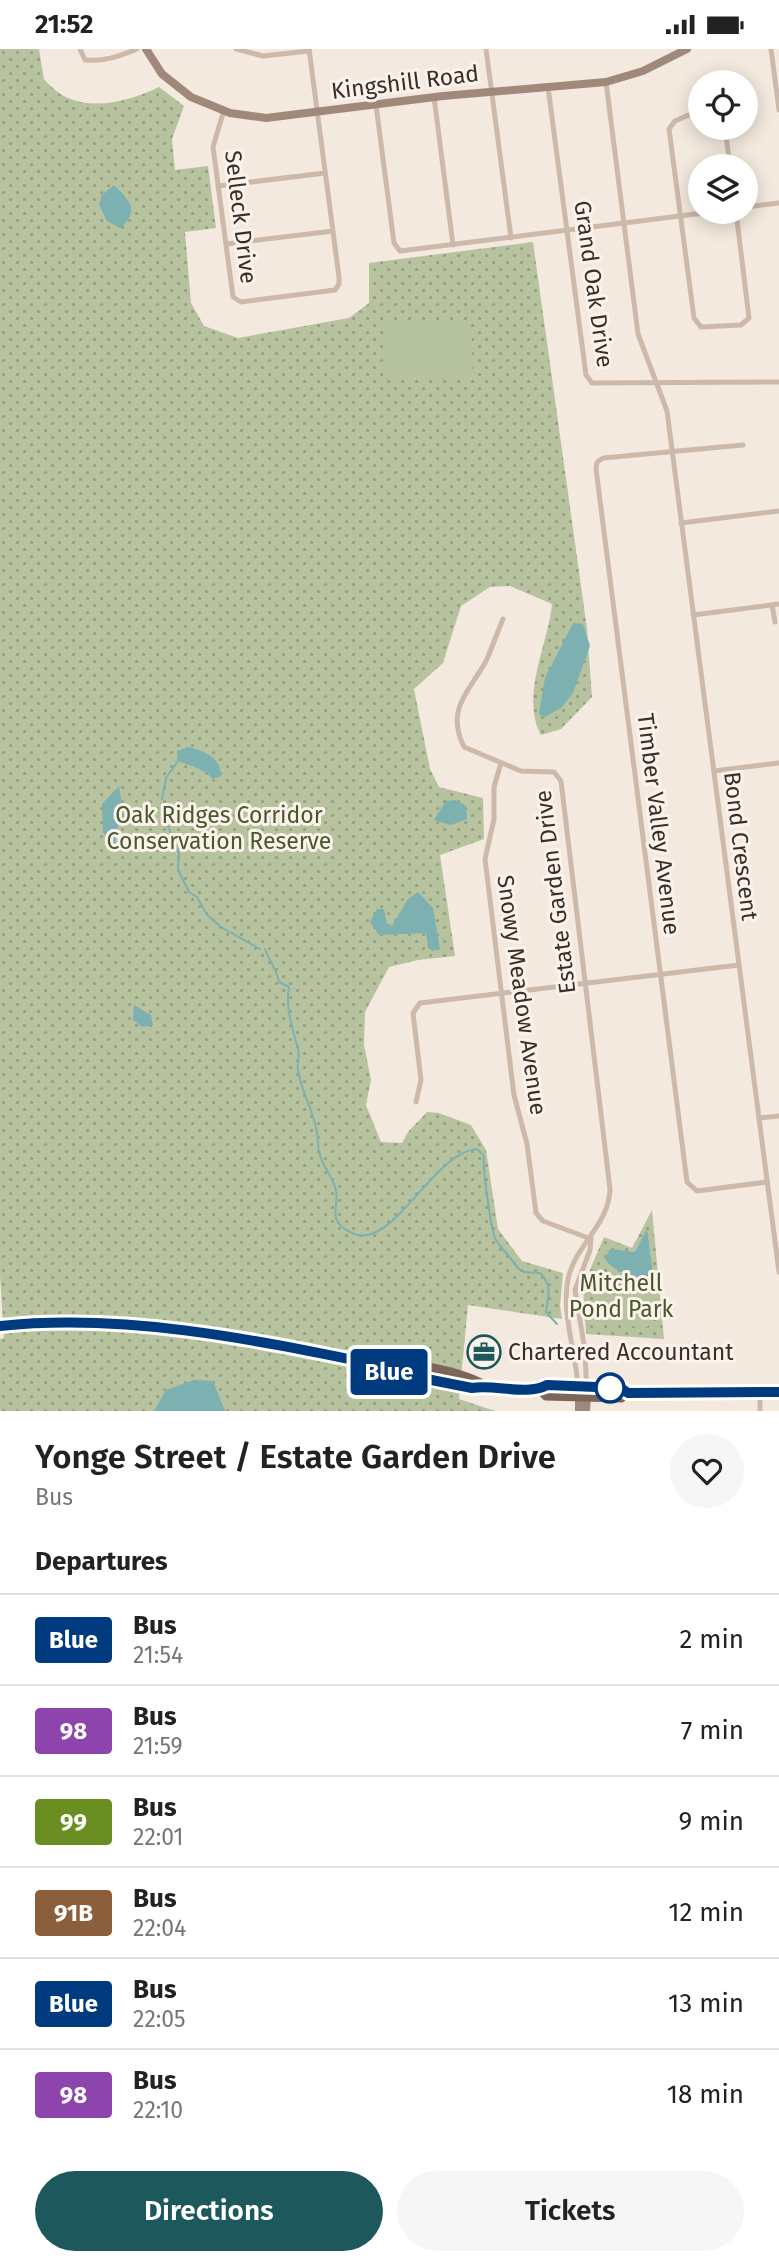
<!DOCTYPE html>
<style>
:root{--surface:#fff;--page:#f6f6f6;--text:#222;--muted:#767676;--line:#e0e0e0;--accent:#1d595c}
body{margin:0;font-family:"Fira Sans",sans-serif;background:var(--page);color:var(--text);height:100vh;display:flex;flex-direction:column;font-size:26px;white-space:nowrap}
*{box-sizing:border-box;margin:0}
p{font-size:23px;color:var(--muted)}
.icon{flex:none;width:38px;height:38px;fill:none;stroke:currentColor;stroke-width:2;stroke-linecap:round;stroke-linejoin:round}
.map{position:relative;height:1362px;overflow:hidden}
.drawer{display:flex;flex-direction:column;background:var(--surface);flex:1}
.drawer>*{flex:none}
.badge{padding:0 14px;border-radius:5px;font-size:24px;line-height:46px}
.buttons{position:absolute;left:688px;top:21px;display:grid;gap:14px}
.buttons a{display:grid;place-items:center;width:70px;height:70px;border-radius:50%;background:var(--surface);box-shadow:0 4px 18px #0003;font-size:35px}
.map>.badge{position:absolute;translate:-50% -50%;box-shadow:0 0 0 4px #fff}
h2{padding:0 35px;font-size:26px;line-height:63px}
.round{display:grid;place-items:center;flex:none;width:74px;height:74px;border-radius:37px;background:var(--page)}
.head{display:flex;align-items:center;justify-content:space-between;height:119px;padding:0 35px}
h1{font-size:33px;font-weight:600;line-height:52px}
.cta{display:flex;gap:14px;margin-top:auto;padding:14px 35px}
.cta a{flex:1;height:80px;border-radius:42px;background:var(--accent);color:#fff;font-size:28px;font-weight:600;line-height:80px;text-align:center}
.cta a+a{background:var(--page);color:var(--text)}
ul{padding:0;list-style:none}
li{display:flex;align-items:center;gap:21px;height:91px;padding:0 35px;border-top:2px solid var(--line)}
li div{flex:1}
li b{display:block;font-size:26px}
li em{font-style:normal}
li .badge{min-width:77px;font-weight:700;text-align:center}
.status{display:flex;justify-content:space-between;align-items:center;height:49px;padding:0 35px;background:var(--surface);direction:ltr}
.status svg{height:19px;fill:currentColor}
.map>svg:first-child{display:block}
.park{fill:url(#park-dots)}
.pitch{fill:#b7c39e}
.water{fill:#7cb0b1}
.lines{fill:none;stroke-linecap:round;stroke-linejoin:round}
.stream{stroke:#7cb0b1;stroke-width:2}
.street{stroke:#ccb9aa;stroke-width:5}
.secondary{stroke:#a0887b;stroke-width:8}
.primary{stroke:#7c655a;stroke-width:9}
.line-casing{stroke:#fff;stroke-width:16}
.line{stroke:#003b80;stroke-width:10}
.stop-dot{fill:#fff;stroke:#003b80;stroke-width:3.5}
.labels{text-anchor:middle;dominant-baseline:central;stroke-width:6;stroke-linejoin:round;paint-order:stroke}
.street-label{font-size:23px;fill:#392e29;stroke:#fbf3eb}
.park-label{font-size:23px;fill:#49582c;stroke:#fbf3eb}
.poi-label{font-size:23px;fill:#392e29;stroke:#fbf3eb;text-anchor:start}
</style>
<div class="status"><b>21:52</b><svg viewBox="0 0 49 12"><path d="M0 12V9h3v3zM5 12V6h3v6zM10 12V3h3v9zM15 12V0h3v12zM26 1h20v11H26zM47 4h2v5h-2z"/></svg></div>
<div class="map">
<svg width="779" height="1362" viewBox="0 0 779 1362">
<defs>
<pattern id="park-dots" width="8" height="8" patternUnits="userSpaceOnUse" patternTransform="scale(1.75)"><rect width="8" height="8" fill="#b7c39e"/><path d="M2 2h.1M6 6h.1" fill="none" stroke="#969f81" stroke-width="1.8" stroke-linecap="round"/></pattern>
</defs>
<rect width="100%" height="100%" fill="#f3e9de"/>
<g class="park">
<path d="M 0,0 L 39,0 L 44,31 C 50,36 58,45 66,48 C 94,62 133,51 159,38 L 184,57 L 172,90 L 175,121 L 208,117 L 216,179 L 185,183 L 191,254 L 204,277 L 238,289 L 349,269 L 369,254 L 369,214 L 533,193 L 587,580 L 592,648 L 561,680 L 541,686 C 520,647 548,596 552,555 L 510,537 L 490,538 L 461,557 L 443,614 L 414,640 L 430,720 L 439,738 L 483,749 L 484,790 L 440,806 L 455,907 L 418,911 L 389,918 L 365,963 L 364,996 L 371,1031 L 366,1056 L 381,1093 L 402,1094 L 408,1083 L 427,1063 L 439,1064 L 471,1076 L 486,1101 L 498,1180 L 522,1212 L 563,1224 L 560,1257 L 562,1270 L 468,1256 L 459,1350 L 495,1362 L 0,1362 L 0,1290 L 4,1289 L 0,1226 Z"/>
<path d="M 652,1161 L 664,1290 L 586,1285 L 583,1237 L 604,1188 L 632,1199 Z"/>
</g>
<g class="pitch">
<path d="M 471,271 L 473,328 L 387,330 L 385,273 Z"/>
<path d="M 600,1245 L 650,1248 L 648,1278 L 598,1275 Z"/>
</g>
<g class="water">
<path d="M 114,136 C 130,152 140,162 120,179 L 107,172 L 99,156 L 102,146 Z"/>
<path d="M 573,574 L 583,575 L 590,597 L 573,644 L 561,659 L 543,669 L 539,664 L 545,629 Z"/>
<path d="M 188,698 C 203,701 222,709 221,727 L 213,730 C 204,720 191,717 178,712 L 177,702 Z"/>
<path d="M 119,737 L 124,768 L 118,777 L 114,799 L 103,783 L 102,755 Z"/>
<path d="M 456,751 L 466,757 L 467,770 L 451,776 L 434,771 L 446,752 Z"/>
<path d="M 418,843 L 433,859 L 440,900 L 433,902 L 428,899 L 426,884 L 379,886 L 370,873 L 377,860 L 384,860 L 387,874 L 392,877 L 408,850 Z"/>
<path d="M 134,956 L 151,966 L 153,976 L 142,978 L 133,971 Z"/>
<path d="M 647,1180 L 653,1226 C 638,1233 614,1223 605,1210 L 610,1200 L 635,1203 Z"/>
<path d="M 194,1331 L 213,1332 L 225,1362 L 154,1362 L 166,1341 Z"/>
</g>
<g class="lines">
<g class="stream">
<path d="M 162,750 L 166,729 L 178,712"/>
<path d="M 162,756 L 163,765 L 179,804 L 178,821 L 189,843 L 197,848 L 207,866 L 221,878 L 260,900"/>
<path d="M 179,800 L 205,794"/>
<path d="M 265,900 C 269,911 276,919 279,933 L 289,938 C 285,960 293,980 298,1000 C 300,1007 297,1014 298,1021 C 302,1046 317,1067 318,1093 C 318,1115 332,1123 336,1142 C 338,1151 334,1160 336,1169 C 338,1176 344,1180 350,1183 C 391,1207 433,1102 477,1100 L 484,1107 C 482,1116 491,1180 495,1189 C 501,1200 512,1210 519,1220 L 524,1223 L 540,1224 C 553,1238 548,1246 546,1263 L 557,1275"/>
</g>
<g class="street">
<path d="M 80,0 L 85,11 C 105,13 119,7 137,0"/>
<path d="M 236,0 L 263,7 L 309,2"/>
<path d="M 486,0 L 511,189"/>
<path d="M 771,0 L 779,61"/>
<path d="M 606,33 L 638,285 L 667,362 L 779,1223"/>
<path d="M 548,38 L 586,326 L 592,334 L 779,333"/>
<path d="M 434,48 L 453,196"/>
<path d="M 376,56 L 394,194 L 400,202 L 712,163"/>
<path d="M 224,61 L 213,98 L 233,248 L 241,253 L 335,241 L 339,235 L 339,228 L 309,0"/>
<path d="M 700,61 L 675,72 L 669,80 L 694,269 L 701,278 L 741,276 L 749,269 L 736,163"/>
<path d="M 725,79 L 730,117"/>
<path d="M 218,137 L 325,124"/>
<path d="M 746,158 L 779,154"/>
<path d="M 226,195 L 333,182"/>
<path d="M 743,396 L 603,409 L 597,413 L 596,420 L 687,1133 L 697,1142 L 767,1133"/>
<path d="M 681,474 L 779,462"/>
<path d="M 772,556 L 775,573"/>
<path d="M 693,566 L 779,555"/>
<path d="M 503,570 C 497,584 492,599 486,612 C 470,642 445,659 464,698 L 521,722 L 554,723 L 561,732 L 610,1140 C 609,1175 578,1194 569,1226 C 560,1261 576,1302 578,1338"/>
<path d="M 501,714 L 494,738 L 494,770 L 485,810 L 514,1046 L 527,1095 L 536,1164 L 543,1172 L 591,1190"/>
<path d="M 714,722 L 779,714"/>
<path d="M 416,1053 L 421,1031 L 413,964 L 420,954 L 739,916"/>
<path d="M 759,1069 L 779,1067"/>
<path d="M 760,1343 L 760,1362"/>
<path d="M 587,1348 L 585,1302 L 575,1241 L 590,1201 L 591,1190"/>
</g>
<g class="secondary">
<path d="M 146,0 L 162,25 L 191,48 L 230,64 L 266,69 L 443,47 L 606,33 L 643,22 L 687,0"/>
<path d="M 579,1345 L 579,1362"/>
<path d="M 586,1362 L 587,1348"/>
</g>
<g class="primary">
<path d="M 0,1277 C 125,1264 251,1291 373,1315 C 422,1341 485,1337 539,1340 L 547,1336 L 621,1339 L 628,1344"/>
<path d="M 373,1315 C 401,1310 461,1322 486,1337"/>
<path d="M 539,1340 L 546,1347 L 621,1349 L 628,1344 L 779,1343"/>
</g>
</g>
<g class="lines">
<defs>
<path id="line" d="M 0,1277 C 125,1264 251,1290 373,1315 L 386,1322 L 472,1339 C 495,1335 527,1347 547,1336 L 621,1339 L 628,1344 L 779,1343"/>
</defs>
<use href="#line" class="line-casing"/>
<use href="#line" class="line"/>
</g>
<defs>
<symbol id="office-ring" viewBox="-11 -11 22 22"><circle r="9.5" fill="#fbf3eb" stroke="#1d595c" stroke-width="1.5"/><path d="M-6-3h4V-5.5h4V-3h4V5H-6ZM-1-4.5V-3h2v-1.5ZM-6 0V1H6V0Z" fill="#1d595c"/></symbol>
</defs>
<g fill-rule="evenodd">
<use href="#office-ring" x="465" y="1284" width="38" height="38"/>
</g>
<circle class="stop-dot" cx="610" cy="1339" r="14"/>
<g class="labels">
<g class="street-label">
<text transform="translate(405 33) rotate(-7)">Kingshill Road</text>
<text transform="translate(241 168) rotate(83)">Selleck Drive</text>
<text transform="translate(594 235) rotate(82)">Grand Oak Drive</text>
<text transform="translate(659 775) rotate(83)">Timber Valley Avenue</text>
<text transform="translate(741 797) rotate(83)">Bond Crescent</text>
<text transform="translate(555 843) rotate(-97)">Estate Garden Drive</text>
<text transform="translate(522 946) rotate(82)">Snowy Meadow Avenue</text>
</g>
<g class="park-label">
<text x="219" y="766">Oak Ridges Corridor<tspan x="219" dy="26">Conservation Reserve</tspan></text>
<text x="621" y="1234">Mitchell<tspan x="621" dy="26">Pond Park</tspan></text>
</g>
<g class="poi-label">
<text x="508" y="1303">Chartered Accountant</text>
</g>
</g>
</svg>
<div class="buttons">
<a><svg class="icon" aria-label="locate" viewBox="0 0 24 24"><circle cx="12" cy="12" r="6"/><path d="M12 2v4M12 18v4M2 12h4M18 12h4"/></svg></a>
<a><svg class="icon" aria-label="layers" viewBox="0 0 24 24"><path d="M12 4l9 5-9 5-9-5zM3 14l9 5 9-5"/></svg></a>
</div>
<b class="badge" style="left:389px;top:1323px;background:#003b80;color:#fff">Blue</b>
</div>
<section class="drawer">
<div class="head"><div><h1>Yonge Street / Estate Garden Drive</h1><p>Bus</p></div><a class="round"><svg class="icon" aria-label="heart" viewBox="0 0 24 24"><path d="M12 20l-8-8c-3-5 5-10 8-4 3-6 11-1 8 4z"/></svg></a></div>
<h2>Departures</h2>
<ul>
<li><span class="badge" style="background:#003b80;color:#fff">Blue</span><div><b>Bus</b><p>21:54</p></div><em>2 min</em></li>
<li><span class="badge" style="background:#8e44ad;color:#fff">98</span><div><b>Bus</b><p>21:59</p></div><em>7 min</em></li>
<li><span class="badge" style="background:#6b8e23;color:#fff">99</span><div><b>Bus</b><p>22:01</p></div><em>9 min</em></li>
<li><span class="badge" style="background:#8b5e3c;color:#fff">91B</span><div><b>Bus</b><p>22:04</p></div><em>12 min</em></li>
<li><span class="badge" style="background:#003b80;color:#fff">Blue</span><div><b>Bus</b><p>22:05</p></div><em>13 min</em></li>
<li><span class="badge" style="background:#8e44ad;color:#fff">98</span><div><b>Bus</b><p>22:10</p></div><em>18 min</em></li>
</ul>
<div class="cta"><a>Directions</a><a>Tickets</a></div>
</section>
